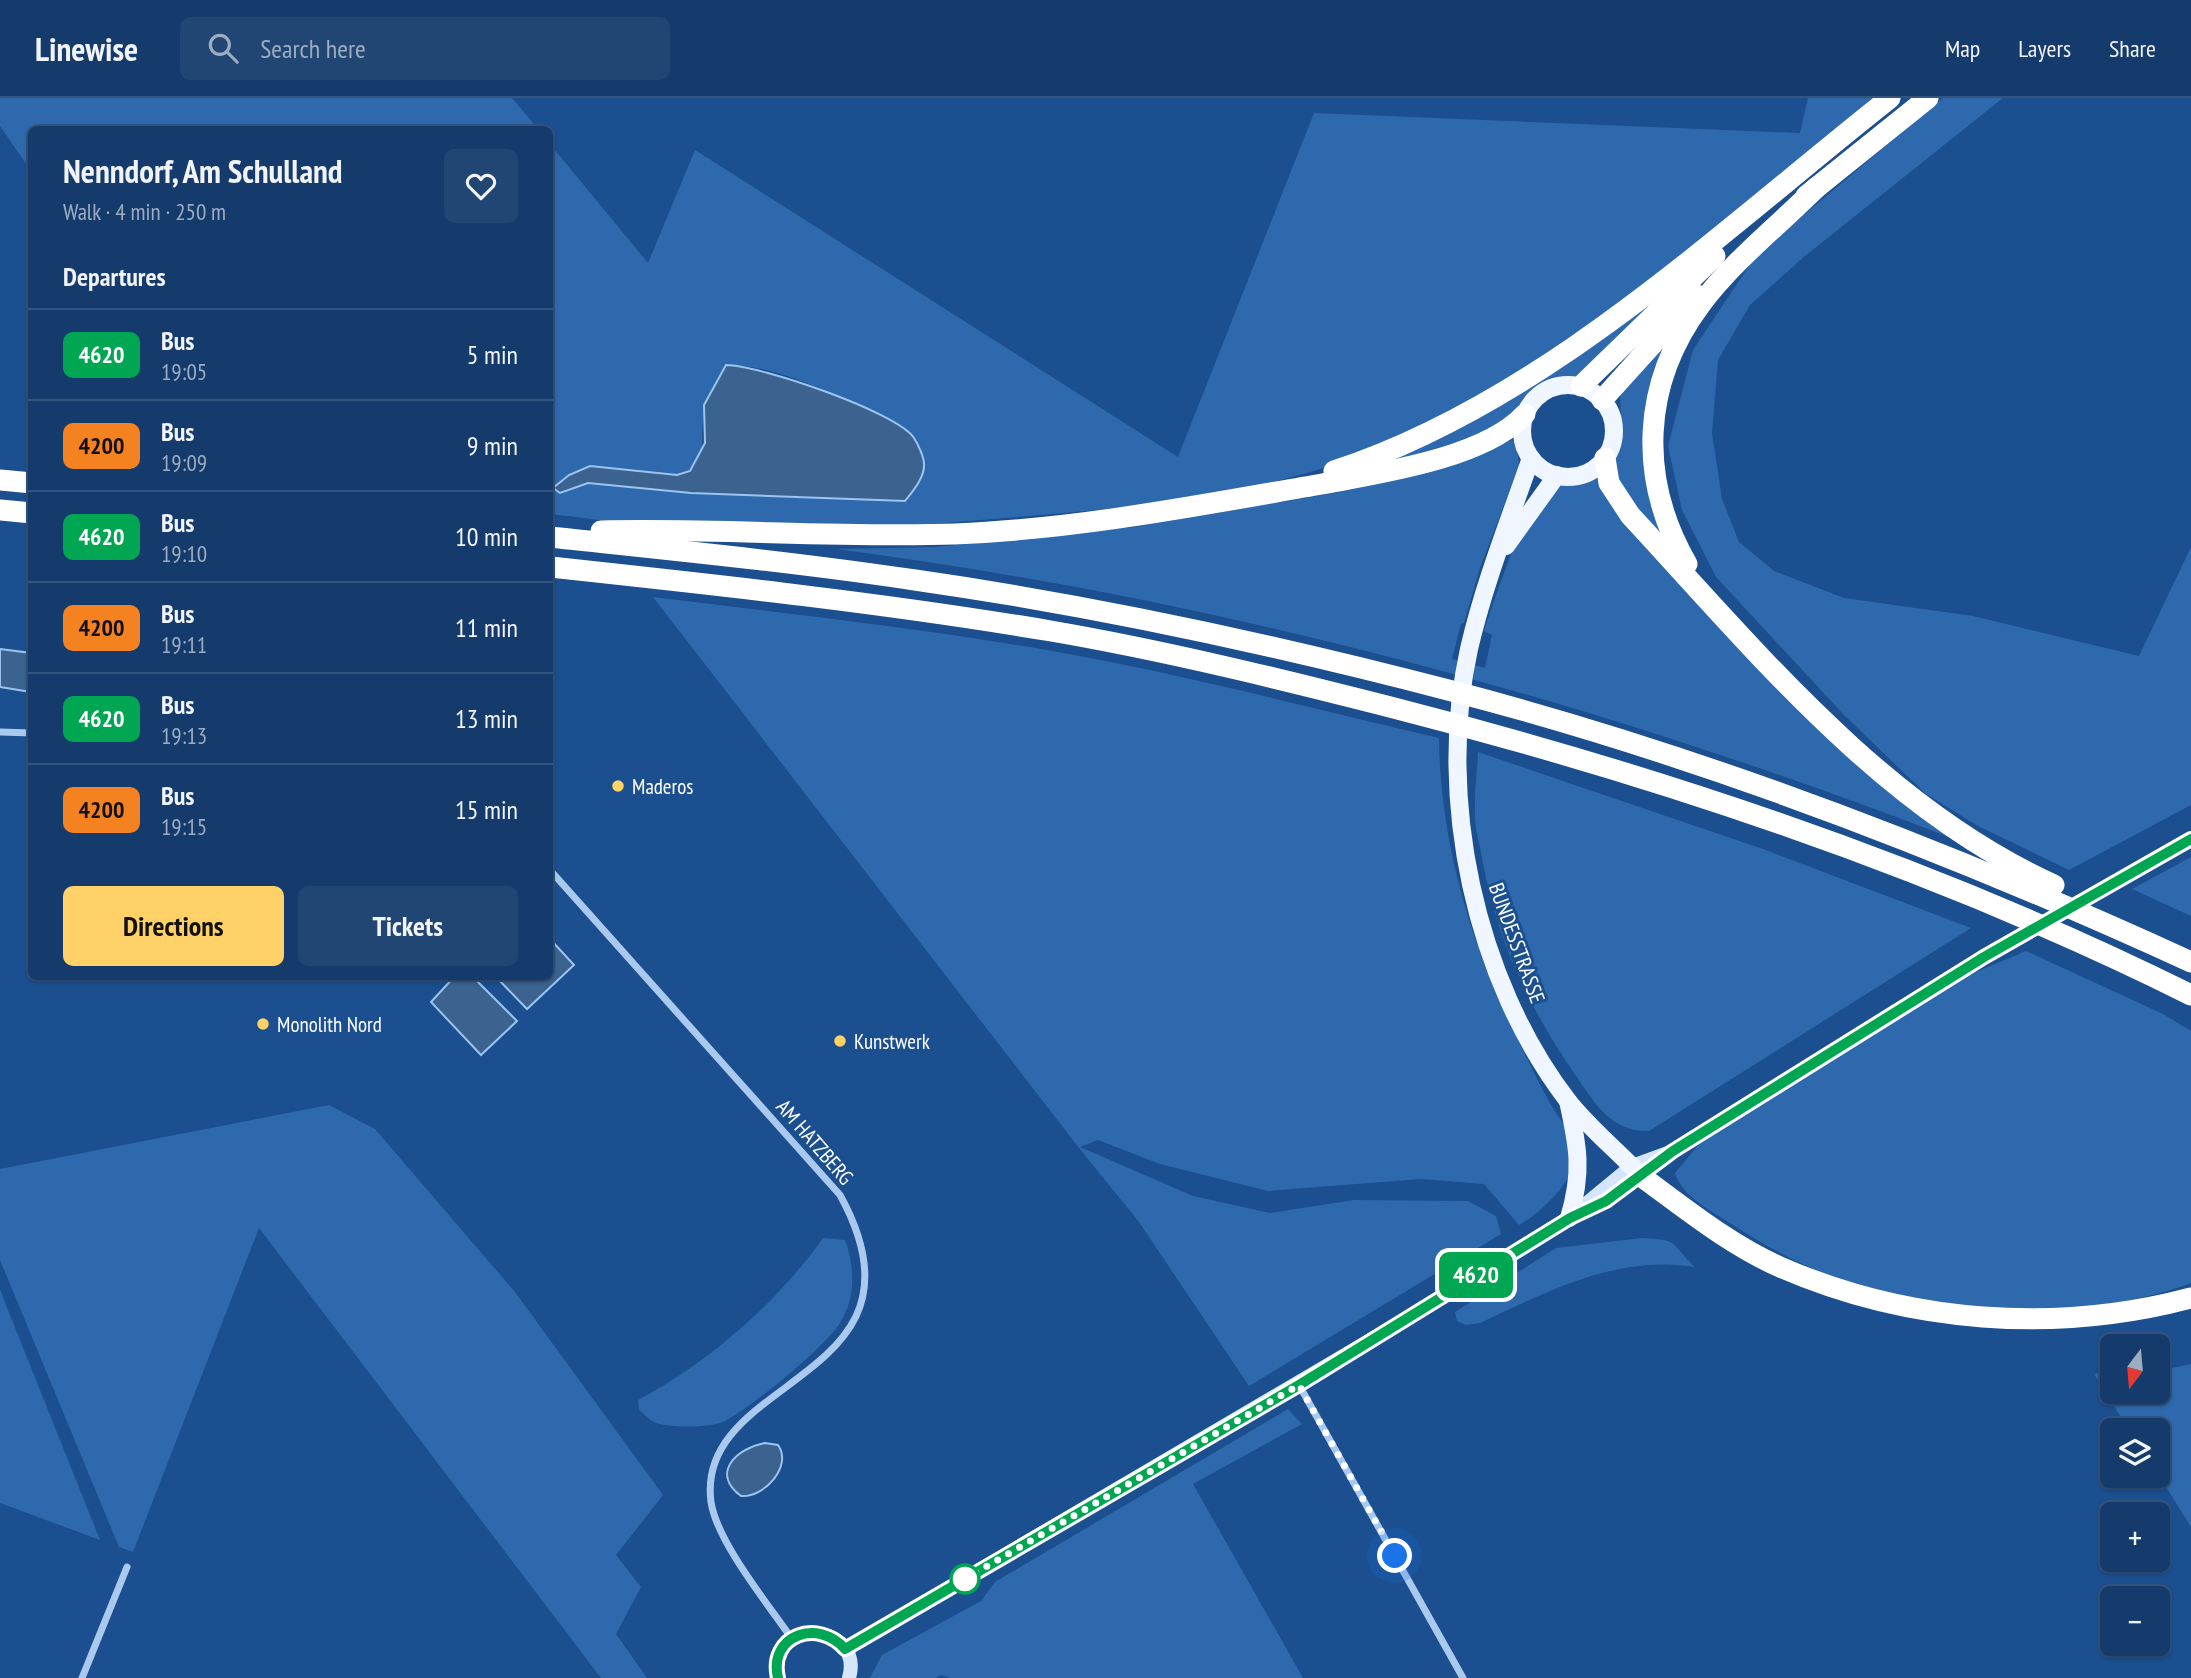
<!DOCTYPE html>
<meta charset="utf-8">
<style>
:root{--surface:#143b6b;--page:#214673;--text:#f1f3f6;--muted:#9dadc1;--line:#33557e;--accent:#ffd166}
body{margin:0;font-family:"PT Sans Narrow",sans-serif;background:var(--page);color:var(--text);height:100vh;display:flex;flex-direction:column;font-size:26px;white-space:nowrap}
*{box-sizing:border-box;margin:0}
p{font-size:23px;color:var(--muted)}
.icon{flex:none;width:38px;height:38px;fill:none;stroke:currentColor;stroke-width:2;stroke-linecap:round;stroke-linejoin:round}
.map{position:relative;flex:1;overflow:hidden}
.side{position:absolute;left:28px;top:28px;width:525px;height:854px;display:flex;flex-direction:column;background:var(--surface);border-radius:10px;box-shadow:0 2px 5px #0004,0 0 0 2px var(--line)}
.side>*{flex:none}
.badge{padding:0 14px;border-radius:10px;font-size:24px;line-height:46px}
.needle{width:46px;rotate:196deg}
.buttons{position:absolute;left:2100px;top:1236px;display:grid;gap:14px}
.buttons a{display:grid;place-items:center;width:70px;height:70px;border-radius:10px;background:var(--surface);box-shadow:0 2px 5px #0004,0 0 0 2px var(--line);font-size:35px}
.you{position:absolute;width:35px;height:35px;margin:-18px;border:5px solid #fff;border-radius:50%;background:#1a73e8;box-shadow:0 0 0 10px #1a73e833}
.map>.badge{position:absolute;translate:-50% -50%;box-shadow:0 0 0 4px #fff}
h2{padding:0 35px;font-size:26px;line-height:63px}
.round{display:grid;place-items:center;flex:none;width:74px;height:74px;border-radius:10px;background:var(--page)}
.summary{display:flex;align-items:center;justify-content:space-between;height:119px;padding:0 35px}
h1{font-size:33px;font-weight:800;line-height:52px}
.button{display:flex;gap:14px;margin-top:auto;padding:14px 35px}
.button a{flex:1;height:80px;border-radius:10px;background:var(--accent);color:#111;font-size:28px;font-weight:800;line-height:80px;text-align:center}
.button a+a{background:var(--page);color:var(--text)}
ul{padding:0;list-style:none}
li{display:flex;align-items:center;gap:21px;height:91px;padding:0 35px;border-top:2px solid var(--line)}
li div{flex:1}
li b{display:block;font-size:26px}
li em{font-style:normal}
li .badge{min-width:77px;font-weight:700;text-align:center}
header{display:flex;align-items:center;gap:42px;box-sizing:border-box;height:98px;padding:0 35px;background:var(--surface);border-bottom:2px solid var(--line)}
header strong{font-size:33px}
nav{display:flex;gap:38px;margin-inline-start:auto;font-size:24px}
.search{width:490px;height:63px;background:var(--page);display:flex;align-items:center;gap:18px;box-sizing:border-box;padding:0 24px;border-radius:10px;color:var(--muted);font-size:26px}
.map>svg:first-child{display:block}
.green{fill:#2e69ad;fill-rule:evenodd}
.water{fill:#3c6290;stroke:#9cc4f0;stroke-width:2}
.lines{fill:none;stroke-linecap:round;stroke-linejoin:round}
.street{stroke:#a9c9ee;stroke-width:7}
.secondary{stroke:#d6e6fa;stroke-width:14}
.primary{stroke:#f0f6ff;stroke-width:18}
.highway{stroke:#fff;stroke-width:21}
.line-casing{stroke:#fff;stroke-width:16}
.line{stroke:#00a651;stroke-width:10}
.walk{stroke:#fff;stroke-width:7;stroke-dasharray:0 12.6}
.poi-dot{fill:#ffd166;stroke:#1b4f8f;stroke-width:2.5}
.stop-dot{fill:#fff;stroke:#00a651;stroke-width:3.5}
.labels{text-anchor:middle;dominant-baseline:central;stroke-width:6;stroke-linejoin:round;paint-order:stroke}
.poi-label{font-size:21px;fill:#fff;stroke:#1b4f8f;text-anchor:start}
.street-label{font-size:21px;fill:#fff;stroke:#1b4f8f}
</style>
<header>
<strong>Linewise</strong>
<div class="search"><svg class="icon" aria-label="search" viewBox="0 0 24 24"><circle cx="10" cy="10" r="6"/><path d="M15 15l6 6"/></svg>Search here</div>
<nav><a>Map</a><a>Layers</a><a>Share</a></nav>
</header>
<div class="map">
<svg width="2191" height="1580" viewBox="0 0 2191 1580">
<rect width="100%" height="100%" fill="#1b4f8f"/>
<g class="green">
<path d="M 0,0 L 512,0 L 538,31 L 32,32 L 31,73 L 0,28 Z"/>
<path d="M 1808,0 L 1878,0 C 1772,86 1668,173 1555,249 C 1508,282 1458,315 1405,339 C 1288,393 1156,408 1029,418 C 918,427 806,437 694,432 C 646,430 598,421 550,416 L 550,46 L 648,165 L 695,52 L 1178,359 L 1314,15 L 1800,35 ZM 726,267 C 779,266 843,302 892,322 L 905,403 L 691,395 L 588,385 L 560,394 L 590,368 L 677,377 L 690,373 C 708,351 700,348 703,325 C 705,306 715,282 726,267 Z"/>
<path d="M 1943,0 L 2003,0 L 1805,158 L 1750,207 L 1718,262 L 1712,335 L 1722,401 L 1739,444 L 1774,473 L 1844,500 L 1973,518 L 2139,558 L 2191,449 L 2191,707 L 2069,772 L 1978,728 L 1926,696 L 1844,617 L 1716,479 L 1682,412 L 1668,348 L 1693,252 L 1757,156 Z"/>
<path d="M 1687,172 L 1590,278 L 1554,281 L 1530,296 L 1513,318 L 1465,344 L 1381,368 Z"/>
<path d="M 1680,222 L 1656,281 L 1663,435 L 1659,437 L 1619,391 L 1615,363 L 1622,344 L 1620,296 Z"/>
<path d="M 1511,342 L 1517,346 L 1519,368 L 1480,470 L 1464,525 L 1461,526 L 1452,561 L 1485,570 L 1492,537 L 1484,533 C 1495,501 1524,404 1555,389 C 1566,384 1584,384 1597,380 L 1604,395 L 1853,662 L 1903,705 L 1949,739 C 1590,601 1218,501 836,451 L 936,449 L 1134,429 L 1346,393 L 1447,367 Z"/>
<path d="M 653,499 C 783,515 913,529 1041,551 C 1175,574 1307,609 1439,640 C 1440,742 1470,845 1515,936 C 1527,960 1538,984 1551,1007 C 1558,1019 1572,1035 1575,1049 C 1582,1077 1541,1115 1519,1127 L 1484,1086 L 1421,1081 L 1268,1093 L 1160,1066 L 1098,1042 L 1080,1049 L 1193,1098 L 1270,1115 L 1354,1102 L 1468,1103 L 1496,1118 L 1501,1136 L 1249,1288 L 1139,1124 L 1079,1050 Z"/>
<path d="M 1478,654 L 1763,751 L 1971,830 L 1649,1033 C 1610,1034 1594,1004 1574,975 C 1528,908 1496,840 1482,760 C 1480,747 1475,732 1475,718 C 1474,697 1477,675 1478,654 Z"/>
<path d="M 2191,759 L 2191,818 L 2132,791 Z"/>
<path d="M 2026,853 L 2163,916 L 2191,933 L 2191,1185 C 2095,1221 1965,1219 1866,1190 C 1819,1177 1773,1153 1733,1127 C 1713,1114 1681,1098 1675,1075 L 1706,1038 L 1964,879 Z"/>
<path d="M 329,1007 L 375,1031 L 515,1194 L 663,1397 L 616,1457 L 641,1489 L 616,1536 L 647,1580 L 601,1580 L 259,1130 L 133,1454 L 119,1449 L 0,1162 L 0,1071 Z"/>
<path d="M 823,1140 L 845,1142 C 855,1169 856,1200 840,1225 C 823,1251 753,1308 725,1323 C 711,1330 671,1330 656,1325 C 650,1323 644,1316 639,1312 L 638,1302 C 707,1266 779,1203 823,1140 Z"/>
<path d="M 1642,1140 C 1681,1142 1670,1145 1695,1169 C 1619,1156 1546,1194 1480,1225 L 1466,1227 L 1457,1223 L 1455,1214 L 1556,1150 Z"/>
<path d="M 0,1191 L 4,1202 L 100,1442 L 0,1405 Z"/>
<path d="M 2191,1266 L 2191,1429 L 2158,1376 L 2158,1332 L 2129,1332 L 2094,1276 L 2112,1272 L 2112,1293 L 2158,1293 L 2158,1273 Z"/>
<path d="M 1288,1311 L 1302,1326 L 1193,1386 L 1303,1580 L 950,1580 L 941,1577 L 936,1580 L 870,1580 L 882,1557 L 981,1503 L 995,1484 Z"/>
</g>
<g class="water">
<path d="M 726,267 C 759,267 897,314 914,340 C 918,346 924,359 924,366 C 925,379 913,393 905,403 L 691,395 L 588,385 L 560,395 L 553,390 L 569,377 L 590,368 L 677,377 L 690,373 L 705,345 L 704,307 Z"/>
<path d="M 0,551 L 31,555 L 31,594 L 0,589 Z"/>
<path d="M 550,841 L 574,867 L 527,911 L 496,879 L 550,878 Z"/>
<path d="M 454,879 L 473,879 L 517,923 L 481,957 L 431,904 Z"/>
<path d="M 765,1345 L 778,1347 C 793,1368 764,1400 741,1398 C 710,1375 737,1350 765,1345 Z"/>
</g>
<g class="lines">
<g class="street">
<path d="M 0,634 L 32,635"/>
<path d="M 550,772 L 840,1097 C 943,1284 694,1276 711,1404 C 717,1444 768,1506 792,1541"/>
<path d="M 1299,1287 L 1463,1580"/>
<path d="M 82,1580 L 127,1469"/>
</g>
<g class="secondary">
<path d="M 1587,1112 L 1606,1103 L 1673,1053 L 1985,859 L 2191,741"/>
<path d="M 845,1551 L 1418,1214 L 1569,1120 L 1632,1068 L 1673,1053"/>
<path d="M 778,1580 C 764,1518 865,1523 849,1580"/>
</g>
<g class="primary">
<circle cx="1568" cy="333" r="46"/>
<path d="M 1531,360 C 1509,423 1484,486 1469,551 C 1436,700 1475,882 1568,1003 C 1590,1031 1618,1053 1642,1079"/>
<path d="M 1506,448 L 1557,377"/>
<path d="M 1568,1003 C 1578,1048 1583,1074 1569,1120"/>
</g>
<g class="highway">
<path d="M 1806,98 L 1928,0"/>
<path d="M 1581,288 L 1715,158"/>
<path d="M 1602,302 L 1697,197"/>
<path d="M 1605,360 L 1609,385 L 1630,417 C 1755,552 1883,710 2054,787"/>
<path d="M 1334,373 C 1543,305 1720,134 1890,0"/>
<path d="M 0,382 L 32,385"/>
<path d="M 0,412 L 32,415"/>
<path d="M 601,433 C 719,430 837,440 955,436 C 1079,431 1201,407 1322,386 C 1380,375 1485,360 1525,316"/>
<path d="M 550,439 C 672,452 794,464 915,482 C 1096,508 1276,547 1452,593 C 1706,659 1953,755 2191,864"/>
<path d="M 1687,466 C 1638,381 1641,286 1701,206 C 1733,163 1779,127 1817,89"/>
<path d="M 550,469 C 717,487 885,505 1051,533 C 1167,553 1280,581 1394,610 C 1667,680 1938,771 2191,897"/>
<path d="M 1642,1079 C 1686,1111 1730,1147 1780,1169 C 1908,1225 2056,1236 2191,1200"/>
</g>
</g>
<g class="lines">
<defs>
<path id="line" d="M 778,1580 C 768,1537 818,1520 845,1551 L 1299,1287 L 1570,1120 L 1606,1103 L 1673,1053 L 1984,859 L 2191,741"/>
</defs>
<use href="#line" class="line-casing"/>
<use href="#line" class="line"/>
<path class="walk" d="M 965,1481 L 1299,1287 L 1395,1458"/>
</g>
<g class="poi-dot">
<circle cx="618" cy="688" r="7"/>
<circle cx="263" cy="926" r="7"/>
<circle cx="840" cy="943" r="7"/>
</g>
<circle class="stop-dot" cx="965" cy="1481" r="14"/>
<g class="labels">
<g class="poi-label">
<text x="632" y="688">Maderos</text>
<text x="277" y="926">Monolith Nord</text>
<text x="854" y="943">Kunstwerk</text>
</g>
<g class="street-label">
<text transform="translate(1517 845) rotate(70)">BUNDESSTRASSE</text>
<text transform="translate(815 1044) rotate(49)">AM HATZBERG</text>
</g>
</g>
</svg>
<div class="buttons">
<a><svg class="needle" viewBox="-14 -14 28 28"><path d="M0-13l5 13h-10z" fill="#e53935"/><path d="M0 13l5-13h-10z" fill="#9dadc1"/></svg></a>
<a><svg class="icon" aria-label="layers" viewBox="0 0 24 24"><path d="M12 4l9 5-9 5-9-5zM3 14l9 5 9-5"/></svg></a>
<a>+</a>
<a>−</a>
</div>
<div class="you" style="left:1395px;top:1458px"></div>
<b class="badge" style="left:1476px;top:1177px;background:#00a651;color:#fff">4620</b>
<section class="side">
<div class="summary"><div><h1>Nenndorf, Am Schulland</h1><p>Walk · 4 min · 250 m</p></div><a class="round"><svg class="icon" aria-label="heart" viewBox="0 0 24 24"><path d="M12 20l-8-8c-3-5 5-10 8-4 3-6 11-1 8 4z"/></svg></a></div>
<h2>Departures</h2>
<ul>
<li><span class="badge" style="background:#00a651;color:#fff">4620</span><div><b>Bus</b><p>19:05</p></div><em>5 min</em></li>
<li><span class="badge" style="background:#f58220;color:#111">4200</span><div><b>Bus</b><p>19:09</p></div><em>9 min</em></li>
<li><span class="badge" style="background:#00a651;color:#fff">4620</span><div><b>Bus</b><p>19:10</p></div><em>10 min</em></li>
<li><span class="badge" style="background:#f58220;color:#111">4200</span><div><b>Bus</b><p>19:11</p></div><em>11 min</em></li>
<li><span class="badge" style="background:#00a651;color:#fff">4620</span><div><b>Bus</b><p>19:13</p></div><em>13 min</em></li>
<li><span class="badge" style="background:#f58220;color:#111">4200</span><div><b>Bus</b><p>19:15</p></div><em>15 min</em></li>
</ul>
<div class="button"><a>Directions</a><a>Tickets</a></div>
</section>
</div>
